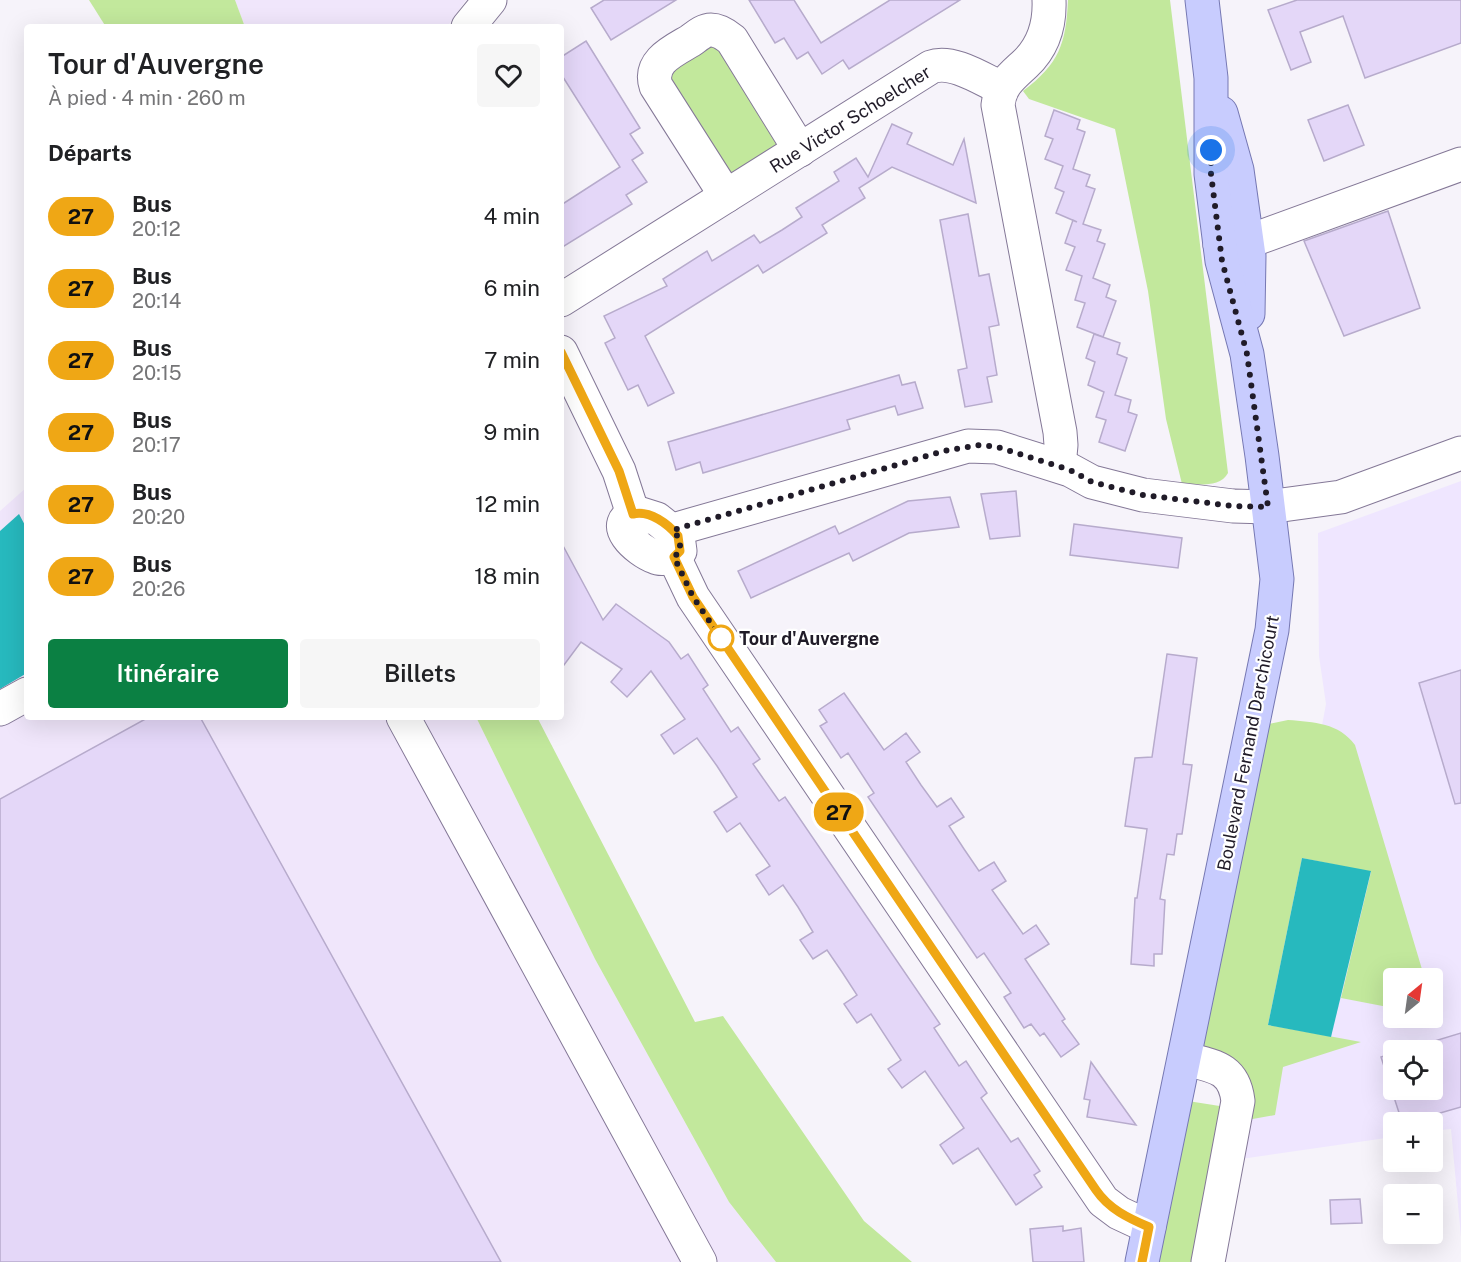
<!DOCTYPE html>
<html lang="fr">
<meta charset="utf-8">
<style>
:root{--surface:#fff;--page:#f6f6f6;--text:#202124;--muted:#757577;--accent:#0b8043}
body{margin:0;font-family:"Public Sans",sans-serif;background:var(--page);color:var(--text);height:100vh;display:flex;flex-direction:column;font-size:22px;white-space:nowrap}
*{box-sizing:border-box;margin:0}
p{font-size:20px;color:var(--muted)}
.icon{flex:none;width:33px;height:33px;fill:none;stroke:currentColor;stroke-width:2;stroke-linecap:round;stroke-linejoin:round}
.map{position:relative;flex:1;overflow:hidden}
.sheet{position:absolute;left:24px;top:24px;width:540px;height:696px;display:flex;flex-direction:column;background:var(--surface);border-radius:6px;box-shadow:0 6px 24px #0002}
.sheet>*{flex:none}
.badge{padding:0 12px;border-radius:20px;font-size:21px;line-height:39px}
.needle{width:39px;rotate:29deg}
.fabs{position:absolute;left:1383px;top:968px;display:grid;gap:12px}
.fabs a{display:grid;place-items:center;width:60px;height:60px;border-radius:6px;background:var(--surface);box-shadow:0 6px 24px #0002;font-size:30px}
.you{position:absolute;width:30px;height:30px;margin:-15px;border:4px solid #fff;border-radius:50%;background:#1a73e8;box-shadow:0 0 0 9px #1a73e833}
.map>.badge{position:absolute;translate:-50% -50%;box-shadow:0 0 0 3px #fff}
h2{padding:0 24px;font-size:22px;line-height:54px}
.round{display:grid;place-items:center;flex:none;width:63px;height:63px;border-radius:6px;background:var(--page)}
.overview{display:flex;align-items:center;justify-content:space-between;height:102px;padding:0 24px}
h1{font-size:28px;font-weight:600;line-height:45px}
.action{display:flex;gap:12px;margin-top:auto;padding:12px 24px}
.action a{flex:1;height:69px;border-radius:6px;background:var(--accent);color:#fff;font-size:24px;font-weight:600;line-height:69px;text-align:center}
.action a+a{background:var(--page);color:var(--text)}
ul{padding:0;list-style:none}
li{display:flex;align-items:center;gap:18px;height:72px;padding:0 24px}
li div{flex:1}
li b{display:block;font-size:22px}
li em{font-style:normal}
li .badge{min-width:66px;font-weight:700;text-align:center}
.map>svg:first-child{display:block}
.built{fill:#efe6ff;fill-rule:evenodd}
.industrial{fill:#f0e6fb}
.green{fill:#c2e89c}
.water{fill:#27b9be}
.building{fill:#e4d7f8;stroke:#b7abcc;stroke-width:1.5}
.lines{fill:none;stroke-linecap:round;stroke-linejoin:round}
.minor-casing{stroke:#847897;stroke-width:35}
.major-casing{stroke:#7678b3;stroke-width:35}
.minor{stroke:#fff;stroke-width:33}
.major{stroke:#c8ccfe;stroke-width:33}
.line-casing{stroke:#fff;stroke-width:14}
.line{stroke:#efa715;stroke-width:9}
.walk{stroke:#201b28;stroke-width:6;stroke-dasharray:0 10.8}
.stop-dot{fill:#fff;stroke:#efa715;stroke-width:3}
.labels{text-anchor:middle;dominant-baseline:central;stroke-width:4.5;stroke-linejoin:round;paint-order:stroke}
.street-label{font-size:18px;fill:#201b28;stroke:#fff}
.stop-label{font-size:18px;font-weight:bold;fill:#201b28;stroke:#fff;text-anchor:start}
</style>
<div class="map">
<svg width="1461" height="1262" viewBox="0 0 1461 1262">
<rect width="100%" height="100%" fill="#f6f3fa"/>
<path class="built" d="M 1461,481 L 1461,1237 L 1451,1129 L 1433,1131 L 1432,1122 L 1394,1122 L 1393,1137 L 1241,1159 L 1326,704 L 1319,656 L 1318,533 ZM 1394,978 L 1432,978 L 1432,1017 L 1394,1017 ZM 1394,1050 L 1432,1050 L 1432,1089 L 1394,1089 Z"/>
<g class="industrial">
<path d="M 235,0 L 466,0 L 447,27 L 245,27 Z"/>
<path d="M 27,487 L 27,717 L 476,717 L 595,959 L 729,1202 L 776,1262 L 0,1262 L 0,511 Z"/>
</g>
<g class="green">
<path d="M 89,0 L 235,0 L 245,27 L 106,27 Z"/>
<path d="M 1068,0 L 1170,0 L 1228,473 C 1220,488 1198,484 1182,484 L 1166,419 L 1148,291 L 1115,129 L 1029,99 L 1023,91 C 1059,64 1066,44 1068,0 Z"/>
<path d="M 715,40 L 787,146 L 729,182 L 664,76 Z"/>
<path d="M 476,717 L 537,717 L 695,1022 L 723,1016 L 864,1221 L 912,1262 L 776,1262 L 729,1202 L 595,959 Z"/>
<path d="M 1288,720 C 1314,722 1339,723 1355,745 L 1424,976 L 1423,978 L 1394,978 L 1393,1008 L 1341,998 L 1371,872 L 1302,858 L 1268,1025 L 1361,1042 L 1283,1067 L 1275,1115 L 1247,1120 C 1248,1111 1251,1100 1251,1091 C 1251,1067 1222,1053 1202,1046 L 1269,724 Z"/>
<path d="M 1188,1101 L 1226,1107 L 1199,1262 L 1156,1262 Z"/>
</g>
<g class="water">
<path d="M 19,514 L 27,529 L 27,673 L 0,689 L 0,531 Z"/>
<path d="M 1302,858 L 1371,871 L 1331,1037 L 1268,1025 Z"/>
</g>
<g class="building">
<path d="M 604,0 L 676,0 L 611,40 L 591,8 Z"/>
<path d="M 749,0 L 794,0 L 821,43 L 890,0 L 960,0 L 849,69 L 843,60 L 822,74 L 808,52 L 797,59 L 784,38 L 775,43 Z"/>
<path d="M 1297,0 L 1461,0 L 1461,43 L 1365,78 L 1343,16 L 1300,32 L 1311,62 L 1291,70 L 1268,10 Z"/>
<path d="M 586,41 L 640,128 L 630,134 L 643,153 L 632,160 L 647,182 L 626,195 L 632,204 L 561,248 L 561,205 L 620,167 L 561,74 L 561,57 Z"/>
<path d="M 1348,105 L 1364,145 L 1324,161 L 1308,120 Z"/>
<path d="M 1054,110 L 1080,120 L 1077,129 L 1085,132 L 1073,169 L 1090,175 L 1086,186 L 1095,189 L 1083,224 L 1101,230 L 1097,241 L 1105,244 L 1093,278 L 1110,285 L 1106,297 L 1116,301 L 1103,337 L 1077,327 L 1085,303 L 1075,300 L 1082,276 L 1066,270 L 1075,247 L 1065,243 L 1073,220 L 1077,222 L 1056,213 L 1064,192 L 1055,188 L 1063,166 L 1045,159 L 1053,139 L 1045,136 Z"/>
<path d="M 892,124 L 912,133 L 907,144 L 953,165 L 964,139 L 976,203 L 892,167 L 859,188 L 865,198 L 822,225 L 827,233 L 763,273 L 758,265 L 645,336 L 674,393 L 648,406 L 638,385 L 628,390 L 605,343 L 615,338 L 604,316 L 667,286 L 663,279 L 707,251 L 712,261 L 754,235 L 760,243 L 782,230 L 802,217 L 796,208 L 839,181 L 834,172 L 856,158 L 868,177 Z"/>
<path d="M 1388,211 L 1420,308 L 1344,336 L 1304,241 Z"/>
<path d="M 968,214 L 979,276 L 989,274 L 999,325 L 989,327 L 997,375 L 987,377 L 992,402 L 965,407 L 958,370 L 967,368 L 940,220 Z"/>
<path d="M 1094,334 L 1120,343 L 1117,354 L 1127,358 L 1115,395 L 1131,400 L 1128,412 L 1137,415 L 1125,451 L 1099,442 L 1106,420 L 1096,417 L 1104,392 L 1088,385 L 1095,362 L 1086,358 Z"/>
<path d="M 899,375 L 902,385 L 915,382 L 923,408 L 898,415 L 895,406 L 847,420 L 850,429 L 703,473 L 700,462 L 676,470 L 668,442 Z"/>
<path d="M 1016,491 L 1020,536 L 990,539 L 981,494 Z"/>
<path d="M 950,497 L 959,527 L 909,533 L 853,561 L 849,553 L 751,598 L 738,571 L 835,526 L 839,534 L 908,501 Z"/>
<path d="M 1074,524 L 1182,538 L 1178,568 L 1070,555 Z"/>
<path d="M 561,542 L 603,620 L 616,604 L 669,642 L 681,659 L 688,654 L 708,685 L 703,689 L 731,732 L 738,727 L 760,759 L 753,764 L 779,801 L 785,797 L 940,1024 L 934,1028 L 959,1066 L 966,1061 L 987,1093 L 981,1098 L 1011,1142 L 1018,1138 L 1040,1171 L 1034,1175 L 1042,1187 L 1016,1205 L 978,1148 L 953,1164 L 940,1145 L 964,1128 L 925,1071 L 902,1088 L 888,1069 L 901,1060 L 871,1014 L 857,1023 L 844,1004 L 857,995 L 842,972 L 827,950 L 813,959 L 800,940 L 813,932 L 798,907 L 783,885 L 769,895 L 756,875 L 770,866 L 740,823 L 727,832 L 714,812 L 737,797 L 717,766 L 697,738 L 674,754 L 661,735 L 685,719 L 651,671 L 627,697 L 611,682 L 622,669 L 581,642 L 561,669 Z"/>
<path d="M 1167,654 L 1197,658 L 1183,764 L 1192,765 L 1182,834 L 1177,834 L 1174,855 L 1167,854 L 1160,899 L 1165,900 L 1162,954 L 1154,954 L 1154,966 L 1131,964 L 1135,898 L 1137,898 L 1147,829 L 1125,826 L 1135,758 L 1152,757 Z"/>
<path d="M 1461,670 L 1461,803 L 1455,804 L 1419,683 Z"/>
<path d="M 844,693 L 884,750 L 906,733 L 920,752 L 906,762 L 921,785 L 937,807 L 951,798 L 964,817 L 949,826 L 964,849 L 979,871 L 994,862 L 1006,881 L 992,890 L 1023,934 L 1036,925 L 1049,944 L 1025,959 L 1065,1019 L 1062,1021 L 1079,1044 L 1061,1057 L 1044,1033 L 1040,1036 L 1031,1024 L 1024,1028 L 1004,997 L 1011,993 L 984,953 L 977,958 L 868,797 L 874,793 L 848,753 L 841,758 L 820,726 L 827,722 L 819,710 Z"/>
<path d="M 149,717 L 200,717 L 501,1262 L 0,1262 L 0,799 Z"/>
<path d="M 1461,1033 L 1461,1107 L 1409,1122 L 1402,1122 L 1381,1057 L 1394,1053 L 1394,1089 L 1432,1089 L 1432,1050 L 1405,1050 Z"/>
<path d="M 1091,1062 L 1103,1079 L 1136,1125 L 1087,1117 L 1090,1100 L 1084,1099 Z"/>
<path d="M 1360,1199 L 1362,1223 L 1331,1224 L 1330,1200 Z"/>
<path d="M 1063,1226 L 1063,1231 L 1081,1228 L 1084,1262 L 1033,1262 L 1030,1229 Z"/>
</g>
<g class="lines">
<defs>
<g id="minor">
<path d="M 1049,0 C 1050,24 1043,47 1025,64 C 1011,77 1000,85 998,105 L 1060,432 L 1061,445 L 1059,466"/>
<path d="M 468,27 L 490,0"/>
<path d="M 726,196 L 656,86 C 648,62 673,51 690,41 C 696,37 703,30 711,30 C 719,30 726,35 732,40 L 800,150"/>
<path d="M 1220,245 L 1247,242 L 1461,164"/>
<path d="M 561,300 L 931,67 C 952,59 982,79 1001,88"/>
<path d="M 561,352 L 619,471 L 633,514"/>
<path d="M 638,513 L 657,519 L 678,536 L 680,551 L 674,557 C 667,558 661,560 655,557 C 638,551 604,522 638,513 Z"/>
<path d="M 673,530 L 968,446 L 997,447 L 1070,470 L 1092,482 L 1143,495 L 1233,506 L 1268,507 L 1341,497 L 1461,453"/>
<path d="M 674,557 L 693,597 L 1103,1201 L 1119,1213 L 1149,1227"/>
<path d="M 0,709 L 27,694"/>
<path d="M 403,717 L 700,1262"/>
<path d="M 1185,1059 C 1213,1066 1234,1067 1238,1101 L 1208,1262"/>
</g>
<g id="major">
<path d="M 1221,113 L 1237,170 L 1249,256 L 1248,314"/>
<path d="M 1142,1262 L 1272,630 L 1277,579 L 1262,456 L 1247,354 L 1222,261 L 1211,174 L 1211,78 L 1202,0"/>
</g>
</defs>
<use href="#minor" class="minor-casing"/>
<use href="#major" class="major-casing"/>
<use href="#minor" class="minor"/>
<use href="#major" class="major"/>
</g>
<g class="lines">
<defs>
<path id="line" d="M 561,352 L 619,471 L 633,514 C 650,510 668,524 678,536 L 680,551 L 674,557 L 693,597 L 1096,1190 C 1109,1209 1128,1218 1149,1227 L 1142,1262"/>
</defs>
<use href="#line" class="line-casing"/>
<use href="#line" class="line"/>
<path class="walk" d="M 721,638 L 693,597 L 674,557 L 680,551 L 680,540 L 673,530 L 944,451 L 980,445 L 997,447 L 1070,470 L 1092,482 L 1143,495 L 1233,506 L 1268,507 L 1247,354 L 1222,261 L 1211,174 L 1211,150"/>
</g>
<circle class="stop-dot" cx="721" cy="638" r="12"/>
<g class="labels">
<g class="street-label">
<text transform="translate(850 119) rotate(-32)">Rue Victor Schoelcher</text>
<text transform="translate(1248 743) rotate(-79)">Boulevard Fernand Darchicourt</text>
</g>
<g class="stop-label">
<text x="739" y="638">Tour d'Auvergne</text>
</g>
</g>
</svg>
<div class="fabs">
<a><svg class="needle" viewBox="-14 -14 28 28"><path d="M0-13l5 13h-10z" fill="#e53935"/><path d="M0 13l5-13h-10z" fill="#757577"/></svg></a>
<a><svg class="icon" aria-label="locate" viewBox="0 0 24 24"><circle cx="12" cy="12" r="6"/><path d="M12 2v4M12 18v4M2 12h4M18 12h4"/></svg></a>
<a>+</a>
<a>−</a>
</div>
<div class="you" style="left:1211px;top:150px"></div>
<b class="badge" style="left:839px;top:812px;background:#efa715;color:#111">27</b>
<section class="sheet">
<div class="overview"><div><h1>Tour d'Auvergne</h1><p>À pied · 4 min · 260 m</p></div><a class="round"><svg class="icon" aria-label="heart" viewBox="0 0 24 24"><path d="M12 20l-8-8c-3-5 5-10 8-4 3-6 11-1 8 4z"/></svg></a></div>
<h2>Départs</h2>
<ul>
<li><span class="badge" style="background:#efa715;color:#111">27</span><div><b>Bus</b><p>20:12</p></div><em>4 min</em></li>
<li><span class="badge" style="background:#efa715;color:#111">27</span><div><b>Bus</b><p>20:14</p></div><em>6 min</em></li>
<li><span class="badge" style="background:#efa715;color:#111">27</span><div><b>Bus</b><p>20:15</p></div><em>7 min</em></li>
<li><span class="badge" style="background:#efa715;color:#111">27</span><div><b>Bus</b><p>20:17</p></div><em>9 min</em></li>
<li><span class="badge" style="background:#efa715;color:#111">27</span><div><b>Bus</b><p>20:20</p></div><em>12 min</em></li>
<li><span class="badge" style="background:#efa715;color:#111">27</span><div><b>Bus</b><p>20:26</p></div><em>18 min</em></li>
</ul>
<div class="action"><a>Itinéraire</a><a>Billets</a></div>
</section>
</div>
